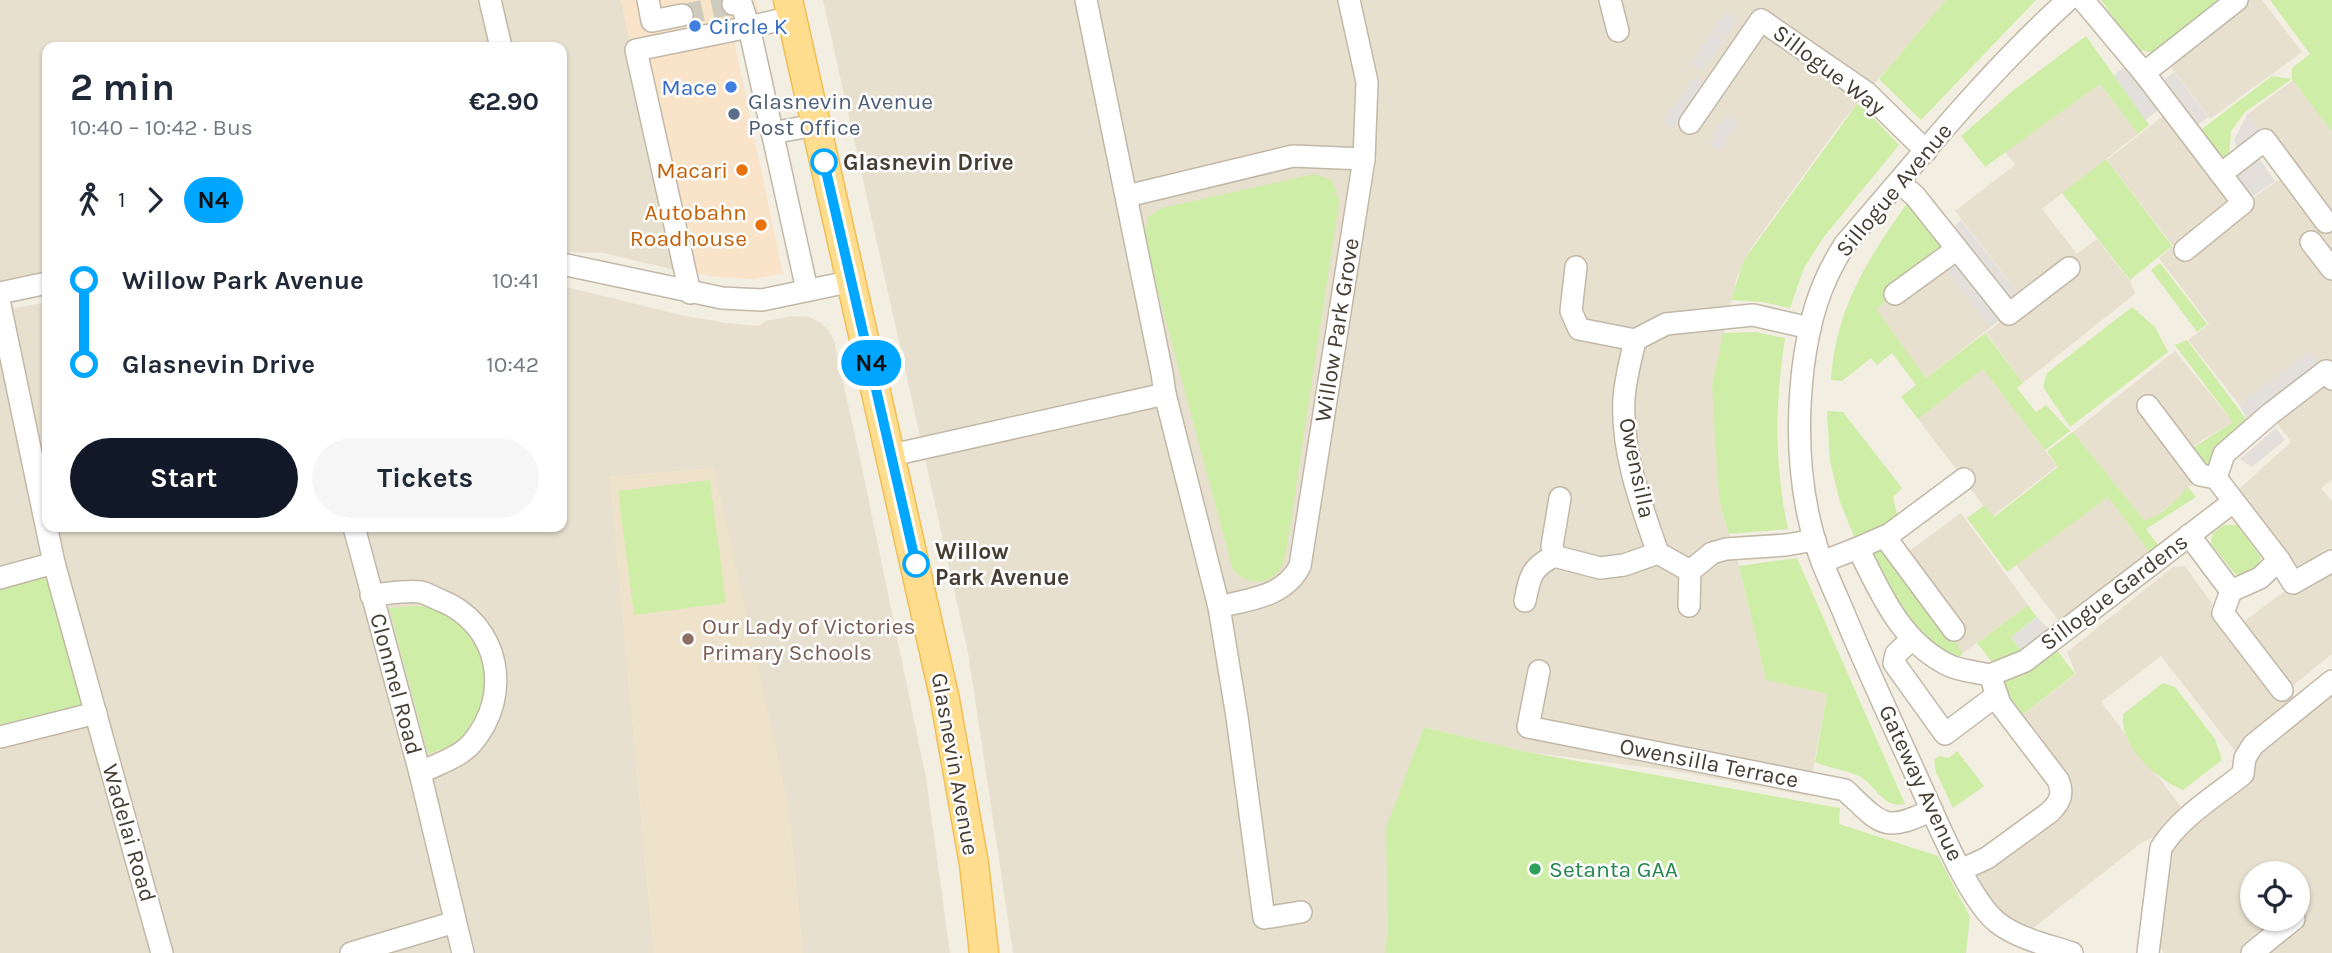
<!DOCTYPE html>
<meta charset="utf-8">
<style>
:root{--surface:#fff;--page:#f6f6f7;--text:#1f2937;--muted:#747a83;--accent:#111827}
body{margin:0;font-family:Karla,sans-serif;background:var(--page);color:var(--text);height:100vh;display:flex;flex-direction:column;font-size:26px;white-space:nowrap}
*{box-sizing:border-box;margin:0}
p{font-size:23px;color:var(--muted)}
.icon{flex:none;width:38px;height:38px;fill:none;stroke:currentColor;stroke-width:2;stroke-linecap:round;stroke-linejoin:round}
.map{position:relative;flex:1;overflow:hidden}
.side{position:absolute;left:42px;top:42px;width:525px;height:490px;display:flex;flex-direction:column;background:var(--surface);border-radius:14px;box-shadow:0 2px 5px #0004}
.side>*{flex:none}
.badge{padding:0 14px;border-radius:23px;font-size:24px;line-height:46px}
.fabs{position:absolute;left:2240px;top:861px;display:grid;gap:14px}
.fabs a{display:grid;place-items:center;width:70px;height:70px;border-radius:50%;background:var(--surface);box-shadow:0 2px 5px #0004;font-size:35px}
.map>.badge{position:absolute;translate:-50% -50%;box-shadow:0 0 0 4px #fff}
.legs{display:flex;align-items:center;gap:10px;height:77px;padding:0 28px;font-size:23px}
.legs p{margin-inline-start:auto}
.summary{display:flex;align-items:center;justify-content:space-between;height:119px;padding:0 28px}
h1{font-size:38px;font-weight:700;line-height:52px}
.primary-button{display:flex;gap:14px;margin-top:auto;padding:14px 28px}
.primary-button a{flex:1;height:80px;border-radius:42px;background:var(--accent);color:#fff;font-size:28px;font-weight:700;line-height:80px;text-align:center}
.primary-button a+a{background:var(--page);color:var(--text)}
ul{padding:0 28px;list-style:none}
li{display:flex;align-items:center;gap:24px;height:84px;font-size:26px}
li i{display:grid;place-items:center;width:10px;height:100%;margin:0 9px;background:currentColor}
li i::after{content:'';width:18px;height:18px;margin:-9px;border:5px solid;border-radius:50%;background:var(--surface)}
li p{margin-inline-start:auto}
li:first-child i{background:linear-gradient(#0000 50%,currentColor 0)}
li:last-child i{background:linear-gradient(currentColor 50%,#0000 0)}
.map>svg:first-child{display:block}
.residential{fill:#e8e0cf;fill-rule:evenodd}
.commercial{fill:#f9e4ca}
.education{fill:#eee3ca}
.green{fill:#ceeda6}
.parking{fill:#e3e0dc}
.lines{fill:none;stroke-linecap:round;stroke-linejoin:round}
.minor-tunnel{stroke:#d0cbbf;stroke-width:21;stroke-dasharray:21 10;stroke-linecap:butt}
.minor-casing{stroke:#c2b8a7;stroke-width:24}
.major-casing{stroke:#f1be53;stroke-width:31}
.minor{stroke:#fff;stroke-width:21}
.major{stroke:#ffdd8f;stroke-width:28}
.line-1-casing{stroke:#fff;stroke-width:16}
.line-1{stroke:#00a6ff;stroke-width:10}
.shop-dot{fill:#3f7fe0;stroke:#fff;stroke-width:2.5}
.service-dot{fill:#5c6f8a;stroke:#fff;stroke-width:2.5}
.stop-1-dot{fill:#fff;stroke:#00a6ff;stroke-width:3.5}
.food-dot{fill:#e8710a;stroke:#fff;stroke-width:2.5}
.education-dot{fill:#8d6e63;stroke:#fff;stroke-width:2.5}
.leisure-dot{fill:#2e9e5b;stroke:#fff;stroke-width:2.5}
.labels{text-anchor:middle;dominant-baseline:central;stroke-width:5;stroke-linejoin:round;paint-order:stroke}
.shop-label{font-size:23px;fill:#366cbe;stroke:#fff;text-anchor:start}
.street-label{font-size:23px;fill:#453d32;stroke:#fff}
.service-label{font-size:23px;fill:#4e5e75;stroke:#fff;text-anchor:start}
.stop-label{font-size:23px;font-weight:bold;fill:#453d32;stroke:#fff;text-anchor:start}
.food-label{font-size:23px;fill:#c56008;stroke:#fff;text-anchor:end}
.education-label{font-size:23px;fill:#785e54;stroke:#fff;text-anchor:start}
.leisure-label{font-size:23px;fill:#27864d;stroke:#fff;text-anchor:start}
</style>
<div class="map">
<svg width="2332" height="953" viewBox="0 0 2332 953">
<rect width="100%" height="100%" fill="#f3eee2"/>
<g class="residential">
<path d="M 0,0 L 621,0 L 680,271 L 603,253 L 562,252 L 562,47 L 47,47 L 47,282 L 0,291 Z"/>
<path d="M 823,0 L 1946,0 L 1841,123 L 1751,248 L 1737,277 L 1712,385 L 1721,508 L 1739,566 L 1766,680 L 1827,694 L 1808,796 L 1675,771 L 1527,752 L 1425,727 L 1385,953 L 1013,953 L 968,652 Z"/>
<path d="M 2238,0 L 2262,0 L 2302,52 L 2210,119 L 2164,58 Z"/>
<path d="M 2293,80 L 2332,132 L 2332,480 L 2321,488 L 2332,501 L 2332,654 L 2291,687 L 2297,706 L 2241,752 L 2235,751 L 2161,656 L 2101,702 L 2185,812 L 2158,835 L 2141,843 L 2032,929 L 2013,932 L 1961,877 L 2061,796 L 2013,722 L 2076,674 L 2067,652 L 2173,567 L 2185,566 L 2213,605 L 2210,609 L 2229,633 L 2302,578 L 2242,498 L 2240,488 L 2291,442 L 2271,415 L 2309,353 L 2239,404 L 2188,340 L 2209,324 L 2159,258 L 2173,246 L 2107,160 L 2171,110 L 2244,204 L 2290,172 L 2248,114 Z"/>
<path d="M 2100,84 L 2138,134 L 2042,209 L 2077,254 L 2097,239 L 2130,281 L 2135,294 L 2023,383 L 1986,333 L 2025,302 L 1955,211 L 2015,165 L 2005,152 Z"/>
<path d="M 1944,233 L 2010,312 L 1926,378 L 1874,310 Z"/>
<path d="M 562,286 L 681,315 L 726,323 L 759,326 L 766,321 L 792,316 L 808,317 L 820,322 L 828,330 L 834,341 L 861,463 L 926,778 L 950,953 L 803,953 L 787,801 L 713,468 L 610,477 L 654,953 L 0,953 L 0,311 L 47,302 L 47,527 L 562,527 Z"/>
<path d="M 2175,351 L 2233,422 L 2179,454 L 2199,481 L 2188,487 L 2174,502 L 2155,517 L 2144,520 L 2073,432 Z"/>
<path d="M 1983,369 L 2057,466 L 1992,517 L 1918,419 Z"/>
<path d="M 2108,497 L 2153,557 L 2062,625 L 2015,564 Z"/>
<path d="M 1961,513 L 2028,605 L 1963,653 L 1901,557 Z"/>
<path d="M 2332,688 L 2332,953 L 2164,953 L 2154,937 L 2163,848 L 2198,815 L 2254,773 L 2248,759 ZM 2252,873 L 2298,873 L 2298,919 L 2252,919 Z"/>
</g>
<path class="commercial" d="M 621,0 L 756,0 L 763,33 L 734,40 L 783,274 L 751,279 L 716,277 L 680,271 Z"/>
<path class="education" d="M 714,468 L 787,801 L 803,953 L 654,953 L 610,477 Z"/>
<g class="green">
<path d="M 1946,0 L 2036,0 L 1921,120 L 1879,79 Z"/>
<path d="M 2101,0 L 2230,0 L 2157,54 L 2135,49 Z"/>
<path d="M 2270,0 L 2332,0 L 2332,132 L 2292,79 L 2245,112 L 2231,131 L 2229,157 L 2209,154 L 2198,132 L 2272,76 L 2292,79 L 2292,68 L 2310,54 Z"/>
<path d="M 2086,36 L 2149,125 L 2138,134 L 2100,84 L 1985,167 L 1961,136 L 2015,89 Z"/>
<path d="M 1857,104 L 1864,108 L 1899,145 L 1823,238 L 1804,268 L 1790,308 L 1762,302 L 1731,300 L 1744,260 Z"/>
<path d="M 2106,159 L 2172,246 L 2130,280 L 2062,193 Z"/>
<path d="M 1314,174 L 1332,180 L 1339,201 L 1286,552 C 1284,557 1283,565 1280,569 C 1268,587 1245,584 1233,570 L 1144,240 L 1148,217 L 1162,208 Z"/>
<path d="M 1911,198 L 1954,244 L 1876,309 L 1926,378 L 1985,333 L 2023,383 L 2017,388 L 2036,412 L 2046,405 L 2070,431 L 2045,450 L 1983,369 L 1918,419 L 1901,397 L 1916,385 L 1892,353 L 1877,365 L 1871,358 L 1842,381 L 1831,380 C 1836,306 1869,257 1911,198 Z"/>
<path d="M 2160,263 L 2207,324 L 2197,332 L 2151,270 Z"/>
<path d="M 2132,307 L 2155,327 L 2168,352 L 2070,427 L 2043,387 L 2047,373 Z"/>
<path d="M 1755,332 L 1785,338 C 1775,402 1774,465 1788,529 L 1729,534 L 1721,508 L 1718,485 L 1712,385 L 1723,333 Z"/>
<path d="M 2187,340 L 2252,427 L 2209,470 L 2191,449 L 2233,422 L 2175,345 Z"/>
<path d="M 1827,411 L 1843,412 L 1902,488 L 1893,497 L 1900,526 L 1886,537 L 1963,653 L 1950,667 L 1915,644 L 1859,549 L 1840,502 L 1830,461 Z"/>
<path d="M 2073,432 L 2144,520 C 2163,516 2175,501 2188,487 L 2196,497 L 2146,529 L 2161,549 L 2153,557 L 2108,497 L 2007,572 L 1967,518 L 1985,505 L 1994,517 L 2058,467 L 2047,451 Z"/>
<path d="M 710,480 L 726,603 L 634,615 L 618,491 Z"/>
<path d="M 2224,525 L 2237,525 L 2261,557 C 2257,571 2249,574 2236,575 L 2211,544 L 2213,533 Z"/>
<path d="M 1797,558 L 1905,804 C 1884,808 1878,790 1864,779 C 1853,771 1828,768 1815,762 L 1827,694 L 1766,680 L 1739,566 Z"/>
<path d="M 52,575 L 89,707 L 0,725 L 0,588 Z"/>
<path d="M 2028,605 L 2037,617 L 2011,637 L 2027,659 L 2050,641 L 2075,674 L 2013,722 L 1999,671 L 1977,643 Z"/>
<path d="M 419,606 C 427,607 439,606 446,609 C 460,616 468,629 475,641 C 493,673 488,717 458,741 C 450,748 438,750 428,754 L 389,608 Z"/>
<path d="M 2163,683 L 2175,687 L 2215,739 L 2222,760 L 2183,790 C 2156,779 2120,747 2123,714 Z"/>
<path d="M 1424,727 L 1527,752 L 1840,808 L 1839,824 L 1938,856 L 1970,917 L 1966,953 L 1385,953 L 1388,930 L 1386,828 Z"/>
<path d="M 1957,751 L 1984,786 L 1953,808 L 1936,772 L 1934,760 L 1939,756 L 1949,758 Z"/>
</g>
<g class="parking">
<path d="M 1726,11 L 1738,19 L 1703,72 L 1691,64 Z"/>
<path d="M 2134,60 L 2155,88 L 2174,72 L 2208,117 L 2189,132 L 2167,104 L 2145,120 L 2114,75 Z"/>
<path d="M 1696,75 L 1706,83 L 1674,129 L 1663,121 Z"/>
<path d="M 2248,113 L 2266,139 L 2253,150 L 2275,181 L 2243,203 L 2223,175 L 2242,159 L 2234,140 Z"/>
<path d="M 1727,114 L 1739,122 L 1719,151 L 1708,144 Z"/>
<path d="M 1961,220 L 2021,297 L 2007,313 L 1990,327 L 1942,265 L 1946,234 Z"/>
<path d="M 2309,352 L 2326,370 L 2247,420 L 2239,404 Z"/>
<path d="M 2276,428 L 2285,440 L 2252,467 L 2240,459 Z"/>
<path d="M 2037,617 L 2056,637 L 2027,659 L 2011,637 Z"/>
</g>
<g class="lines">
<path class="minor-tunnel" d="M 682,15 L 733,4"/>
<defs>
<g id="minor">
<path d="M 490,0 L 501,47"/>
<path d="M 648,0 L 652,21 L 682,15"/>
<path d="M 1086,0 L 1162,373 L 1165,394 L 1219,607 L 1237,717 L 1264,918 L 1301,912"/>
<path d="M 1610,0 L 1618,31"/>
<path d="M 2068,0 C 1986,74 1917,161 1845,244 C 1819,284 1809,322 1803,368 C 1797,421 1798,475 1811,527 C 1818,556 1831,583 1843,611 C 1865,665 1890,718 1914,771 C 1932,809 1967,899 1998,923 C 2019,939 2048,945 2072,953"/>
<path d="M 2083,0 L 2144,73 L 2243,203 L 2185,250"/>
<path d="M 792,17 L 749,27 L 807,290"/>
<path d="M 1761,20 L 1867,93 L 1926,151"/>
<path d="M 2144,73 L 2237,0"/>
<path d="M 1690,123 L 1761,20"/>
<path d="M 772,133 L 815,125"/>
<path d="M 2221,174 L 2265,140 L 2326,222"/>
<path d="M 1899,182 L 1915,196 L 2009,314 L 2069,268"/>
<path d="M 1127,196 L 1293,156 L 1364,159"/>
<path d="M 2311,242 L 2332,269"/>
<path d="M 562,264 L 722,298 L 762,300 L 853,281"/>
<path d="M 1576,267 L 1571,311 L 1579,329 L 1635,340 L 1666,324 L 1753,315 L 1810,328"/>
<path d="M 0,293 L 47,283"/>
<path d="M 690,293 L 636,50 L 749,27 L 741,3 L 733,4"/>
<path d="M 1895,294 L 1957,249"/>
<path d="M 0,305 L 54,563 L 162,953"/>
<path d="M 1635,340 C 1631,359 1625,380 1624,399 C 1621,451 1641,505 1658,553"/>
<path d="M 2148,406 L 2200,475 L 2216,478"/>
<path d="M 892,455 L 1165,394"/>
<path d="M 354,527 L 420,773 L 463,953"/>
<path d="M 2189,535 L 2231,591 L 2260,578 L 2279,560 L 2216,478 L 2224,454 L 2270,414 L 2326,371 L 2332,379"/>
<path d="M 1885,537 L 1954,630"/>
<path d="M 1858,548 L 1890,534 L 1964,479"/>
<path d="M 1554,556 L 1552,546 L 1560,498"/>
<path d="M 2279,560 L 2293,583 L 2332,561"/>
<path d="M 1822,562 L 1858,548 C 1881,594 1900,641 1948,665 C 1960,671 1977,672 1990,675"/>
<path d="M 0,578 L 54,563"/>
<path d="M 2231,591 L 2223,613 L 2282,690"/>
<path d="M 371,595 C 386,594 406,590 420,592 C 427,593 434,598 440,600 C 500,624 513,695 472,743 C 459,758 437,764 420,773"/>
<path d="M 1525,601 C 1530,576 1531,568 1554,556 L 1600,568 L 1624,565 L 1658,553 L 1690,571"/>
<path d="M 1689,606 L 1690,571 L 1712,553 L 1726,549 L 1786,545 L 1815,540"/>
<path d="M 1219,607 C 1250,599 1284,597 1300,566 L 1364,159 L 1367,82 L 1349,0"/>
<path d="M 1912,639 L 1896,654 L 1894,663 L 1945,734 L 1997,695"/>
<path d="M 1539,671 L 1528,727 L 1845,790 C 1882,825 1884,833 1932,810"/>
<path d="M 1990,675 L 2025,661 L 2233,502"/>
<path d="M 0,737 L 96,713"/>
<path d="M 1961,870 L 1987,858 L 2050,812 C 2060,802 2064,794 2058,780 L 2000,704 L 1990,675"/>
<path d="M 351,953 L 455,922"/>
<path d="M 2148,953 L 2161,848 C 2180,817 2216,796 2243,774 L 2245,758 L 2253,745 L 2332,681"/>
<path d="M 2252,953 L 2294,919"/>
</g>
<path id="major" d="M 788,0 L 945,700 L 974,864 L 984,953"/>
</defs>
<use href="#minor" class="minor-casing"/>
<use href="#major" class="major-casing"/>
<use href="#minor" class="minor"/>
<use href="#major" class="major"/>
</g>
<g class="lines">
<defs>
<path id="line-1" d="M 824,162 L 916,564"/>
</defs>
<use href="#line-1" class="line-1-casing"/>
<use href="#line-1" class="line-1"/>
</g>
<g class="shop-dot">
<circle cx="695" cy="26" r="7"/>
<circle cx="731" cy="87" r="7"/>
</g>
<circle class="service-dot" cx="734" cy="114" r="7"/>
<g class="stop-1-dot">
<circle cx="824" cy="162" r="12"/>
<circle cx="916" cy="564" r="12"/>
</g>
<g class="food-dot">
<circle cx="742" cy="170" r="7"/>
<circle cx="761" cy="225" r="7"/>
</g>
<circle class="education-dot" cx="688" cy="639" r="7"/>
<circle class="leisure-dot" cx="1535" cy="869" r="7"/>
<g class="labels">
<g class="shop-label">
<text x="709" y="26">Circle K</text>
<text x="717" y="87" text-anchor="end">Mace</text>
</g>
<g class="street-label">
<text transform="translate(1829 70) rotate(37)">Sillogue Way</text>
<text transform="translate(1894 190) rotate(-50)">Sillogue Avenue</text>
<text transform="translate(1337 330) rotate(-81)">Willow Park Grove</text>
<text transform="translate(1637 468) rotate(78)">Owensilla</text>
<text transform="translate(2114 592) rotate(-37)">Sillogue Gardens</text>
<text transform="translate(396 684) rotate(75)">Clonmel Road</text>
<text transform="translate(1709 763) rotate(11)">Owensilla Terrace</text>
<text transform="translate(955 764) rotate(80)">Glasnevin Avenue</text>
<text transform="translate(1921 783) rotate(65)">Gateway Avenue</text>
<text transform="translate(129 833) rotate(74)">Wadelai Road</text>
</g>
<g class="service-label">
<text x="748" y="101">Glasnevin Avenue<tspan x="748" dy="26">Post Office</tspan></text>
</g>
<g class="stop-label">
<text x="843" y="162">Glasnevin Drive</text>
<text x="935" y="551">Willow<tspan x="935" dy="26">Park Avenue</tspan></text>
</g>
<g class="food-label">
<text x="728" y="170">Macari</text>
<text x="747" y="212">Autobahn<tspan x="747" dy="26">Roadhouse</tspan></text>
</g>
<g class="education-label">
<text x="702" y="626">Our Lady of Victories<tspan x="702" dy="26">Primary Schools</tspan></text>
</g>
<g class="leisure-label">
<text x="1549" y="869">Setanta GAA</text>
</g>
</g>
</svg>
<div class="fabs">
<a><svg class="icon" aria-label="locate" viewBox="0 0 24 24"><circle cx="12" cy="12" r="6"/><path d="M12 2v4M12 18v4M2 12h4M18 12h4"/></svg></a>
</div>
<b class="badge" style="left:871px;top:363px;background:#00a6ff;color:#111">N4</b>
<section class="side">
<div class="summary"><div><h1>2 min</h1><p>10:40 – 10:42 · Bus</p></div><b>€2.90</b></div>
<div class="legs"><svg class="icon" aria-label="walk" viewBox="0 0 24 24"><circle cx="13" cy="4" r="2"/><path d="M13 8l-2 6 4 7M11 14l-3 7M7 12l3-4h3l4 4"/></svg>1<svg class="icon" aria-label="forward" viewBox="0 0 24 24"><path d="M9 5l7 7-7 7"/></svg><b class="badge" style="background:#00a6ff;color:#111">N4</b></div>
<ul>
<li><i style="color:#00a6ff"></i><b>Willow Park Avenue</b><p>10:41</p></li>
<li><i style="color:#00a6ff"></i><b>Glasnevin Drive</b><p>10:42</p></li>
</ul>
<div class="primary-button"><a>Start</a><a>Tickets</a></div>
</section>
</div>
